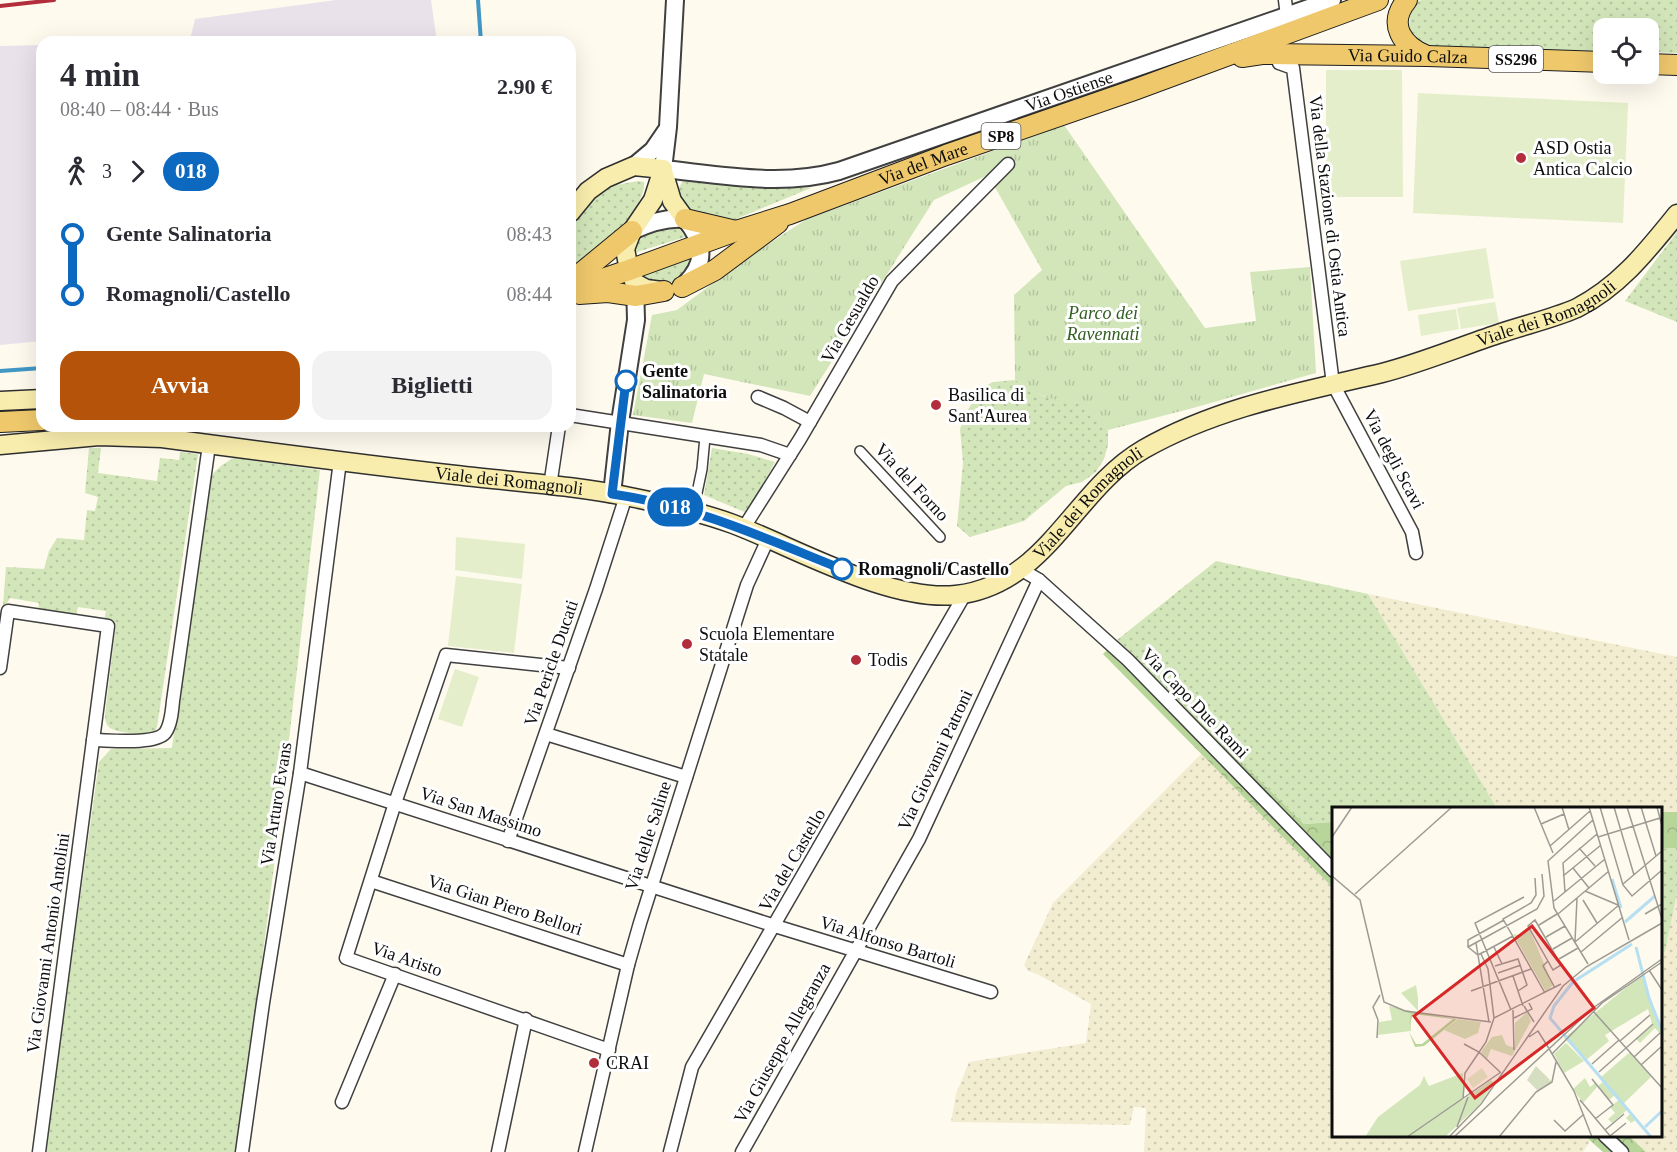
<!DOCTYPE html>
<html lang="it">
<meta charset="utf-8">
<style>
:root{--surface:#fff;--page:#f2f2f3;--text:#2b2b33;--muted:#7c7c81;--accent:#b45309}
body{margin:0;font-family:Georgia,serif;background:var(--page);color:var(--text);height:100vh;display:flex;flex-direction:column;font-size:22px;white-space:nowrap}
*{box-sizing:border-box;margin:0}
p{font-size:20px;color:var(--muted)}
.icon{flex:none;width:33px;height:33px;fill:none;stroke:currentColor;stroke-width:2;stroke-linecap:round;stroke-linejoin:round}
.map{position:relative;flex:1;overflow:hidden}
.details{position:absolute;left:36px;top:36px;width:540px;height:396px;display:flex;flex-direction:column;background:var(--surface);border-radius:18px;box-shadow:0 6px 24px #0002}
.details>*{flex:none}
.badge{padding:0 12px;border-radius:20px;font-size:21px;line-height:39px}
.fabs{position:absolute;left:1593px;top:18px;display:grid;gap:12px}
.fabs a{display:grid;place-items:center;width:66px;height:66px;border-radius:12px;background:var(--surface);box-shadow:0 6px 24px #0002;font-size:30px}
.map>.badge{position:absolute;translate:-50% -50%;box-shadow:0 0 0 3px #fff}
.legs{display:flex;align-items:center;gap:9px;height:66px;padding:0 24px;font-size:20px}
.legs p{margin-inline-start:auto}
.head{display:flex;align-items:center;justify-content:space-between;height:102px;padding:0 24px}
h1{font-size:33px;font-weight:800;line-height:45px}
.cta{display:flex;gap:12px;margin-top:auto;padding:12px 24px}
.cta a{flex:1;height:69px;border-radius:18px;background:var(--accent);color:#fff;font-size:24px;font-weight:800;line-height:69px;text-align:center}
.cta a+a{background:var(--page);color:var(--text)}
ul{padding:0 24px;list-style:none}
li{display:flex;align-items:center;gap:21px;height:60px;font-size:22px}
li i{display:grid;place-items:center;width:9px;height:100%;margin:0 8px;background:currentColor}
li i::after{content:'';width:15px;height:15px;margin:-8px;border:4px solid;border-radius:50%;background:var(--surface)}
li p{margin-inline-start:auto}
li:first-child i{background:linear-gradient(#0000 50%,currentColor 0)}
li:last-child i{background:linear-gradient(currentColor 50%,#0000 0)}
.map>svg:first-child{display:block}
.industrial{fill:#eae2eb}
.farmland{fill:url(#farmland-dots)}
.grass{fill:url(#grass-dots)}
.forest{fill:url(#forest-crowns)}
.park{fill:url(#park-tufts)}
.pitch{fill:#e4eecb}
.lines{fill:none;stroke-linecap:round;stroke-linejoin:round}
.stream{stroke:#4297c4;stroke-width:4}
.pedestrian-casing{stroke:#404040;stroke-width:12}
.minor-casing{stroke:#404040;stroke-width:15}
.tertiary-casing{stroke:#404040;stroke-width:20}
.secondary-casing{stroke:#2f2f2f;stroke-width:21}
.primary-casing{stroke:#1e1e1e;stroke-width:22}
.pedestrian{stroke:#fff;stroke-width:9}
.minor{stroke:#fff;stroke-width:12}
.tertiary{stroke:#fff;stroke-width:16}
.secondary{stroke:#f9edad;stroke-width:18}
.primary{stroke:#efc86c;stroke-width:20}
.rail{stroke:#b32e3c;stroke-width:4}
.line-1-casing{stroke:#fff;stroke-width:14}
.line-1{stroke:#0c69bf;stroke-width:9}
.poi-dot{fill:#b32e3c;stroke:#fff;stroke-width:2}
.stop-1-dot{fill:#fff;stroke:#0c69bf;stroke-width:3}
.labels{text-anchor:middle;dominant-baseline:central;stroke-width:6;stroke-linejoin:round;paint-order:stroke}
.shield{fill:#fff;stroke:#565656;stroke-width:1.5}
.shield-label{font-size:16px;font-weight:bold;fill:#0d0d0d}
.street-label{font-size:18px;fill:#0d0d0d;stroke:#fff}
.poi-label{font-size:18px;fill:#0d0d0d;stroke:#fff;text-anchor:start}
.park-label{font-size:18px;font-style:italic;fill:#326022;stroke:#fff}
.stop-label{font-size:18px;font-weight:bold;fill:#0d0d0d;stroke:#fff;text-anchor:start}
.inset-river{fill:none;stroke:#b6dff2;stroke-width:3}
.inset-road{fill:none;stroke:#9e9b94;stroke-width:1.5}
.view{fill:#d62828;fill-opacity:0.15;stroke:#d62828;stroke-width:3}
.inset-edge{fill:none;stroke:#0d0d0d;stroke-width:3}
</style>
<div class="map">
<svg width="1677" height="1152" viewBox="0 0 1677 1152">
<defs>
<pattern id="farmland-dots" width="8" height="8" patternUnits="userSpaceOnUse" patternTransform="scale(1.5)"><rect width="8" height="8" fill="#f2edd0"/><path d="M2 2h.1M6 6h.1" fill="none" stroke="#cecab1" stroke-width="1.8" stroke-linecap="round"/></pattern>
<pattern id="grass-dots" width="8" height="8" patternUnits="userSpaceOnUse" patternTransform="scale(1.5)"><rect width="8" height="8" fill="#d3e6ba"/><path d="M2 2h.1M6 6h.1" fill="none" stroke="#b4c49f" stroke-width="1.8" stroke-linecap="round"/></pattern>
<pattern id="forest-crowns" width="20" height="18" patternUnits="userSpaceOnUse" patternTransform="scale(1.5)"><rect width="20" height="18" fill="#b8d69a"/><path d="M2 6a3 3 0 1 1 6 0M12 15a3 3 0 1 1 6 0" fill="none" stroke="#9db684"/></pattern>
<pattern id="park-tufts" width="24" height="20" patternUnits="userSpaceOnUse" patternTransform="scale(1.5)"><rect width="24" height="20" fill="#d3e6ba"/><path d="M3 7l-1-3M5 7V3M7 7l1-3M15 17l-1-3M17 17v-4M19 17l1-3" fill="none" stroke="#b4c49f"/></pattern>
</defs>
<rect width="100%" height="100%" fill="#fefaee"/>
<g class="industrial">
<path d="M 336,0 L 431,0 L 437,42 L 141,42 L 190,40 L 195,19 Z"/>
<path d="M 42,45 L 42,341 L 0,345 L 0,46 Z"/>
</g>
<g class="farmland">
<path d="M 1368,594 L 1677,657 L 1677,812 L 1661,812 L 1660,808 L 1497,808 Z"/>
<path d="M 1201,754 L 1333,888 L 1334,1136 L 1584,1136 L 1590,1141 L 1583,1152 L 1144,1152 L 1146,1108 L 1134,1107 L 1130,1125 L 951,1122 L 956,1094 L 969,1062 L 1086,1043 L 1091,1004 L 1039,975 L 1028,971 L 1024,965 L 1053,903 Z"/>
<path d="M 1677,893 L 1677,1152 L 1646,1152 L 1629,1136 L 1660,1136 L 1661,947 L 1665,951 Z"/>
</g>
<g class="grass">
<path d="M 1422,0 L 1677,0 L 1677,53 L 1649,52 L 1648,28 L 1604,28 L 1603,51 L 1416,47 L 1409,26 L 1412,3 Z"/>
<path d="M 689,179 L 696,180 L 811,188 L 731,221 L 693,212 L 682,201 L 678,189 L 683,181 Z"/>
<path d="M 638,181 L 644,182 C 647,198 618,233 607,245 C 596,256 582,265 570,274 L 570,233 L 586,205 L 611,186 Z"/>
<path d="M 664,228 L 679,228 L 685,237 L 631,254 C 639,237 646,233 664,228 Z"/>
<path d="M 1677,232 L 1677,322 L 1625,301 Z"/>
<path d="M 691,259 L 692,264 L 679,279 L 672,282 L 650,284 L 638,277 Z"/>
<path d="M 1015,380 L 1043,396 L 1085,404 L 1097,413 L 1108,430 L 1108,445 L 1104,459 L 1096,472 L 1082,482 L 1066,486 L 1024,521 L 970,537 L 957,526 L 963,463 L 960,429 L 967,411 L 983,387 L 993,382 Z"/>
<path d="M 89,448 L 101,448 L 98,473 L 157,481 L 160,458 L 179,460 L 180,452 L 198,454 L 157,727 L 154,733 C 145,735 117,733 110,728 C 106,725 105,720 105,715 L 116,624 L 104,620 L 106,611 L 78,607 L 76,616 L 38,611 L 39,603 L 10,598 L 6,605 L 3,605 L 6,567 L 44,569 L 49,551 L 57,538 L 84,540 L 87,510 L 95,511 L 98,497 L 85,493 Z"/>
<path d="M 712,448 L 748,454 L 775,462 L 747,513 L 704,495 Z"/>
<path d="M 234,458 L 320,470 L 280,818 L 238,1152 L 45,1152 L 99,762 L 111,749 L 172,748 L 208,485 C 211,472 222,464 234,458 Z"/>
<path d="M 1216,561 L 1368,594 L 1497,808 L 1334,808 L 1333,822 L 1304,824 L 1117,640 Z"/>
<path d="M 1677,848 L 1677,893 L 1665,952 L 1660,947 L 1661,849 Z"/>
</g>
<g class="forest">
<path d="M 1117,640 L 1304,824 L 1333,822 L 1333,888 L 1103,654 Z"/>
<path d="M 1661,812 L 1677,812 L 1677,848 L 1661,849 Z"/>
<path d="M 1585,1136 L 1629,1136 L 1646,1152 L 1603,1152 Z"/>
</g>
<path class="park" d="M 1064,125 L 1205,328 L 1256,321 L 1250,272 L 1310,267 L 1316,373 L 1193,408 L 1108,430 C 1084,393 1079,408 1044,396 C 1034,393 1024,385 1015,380 L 1014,295 L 1042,270 L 988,175 L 934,200 L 810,396 L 704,374 L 692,423 L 633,415 L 652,315 L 677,310 L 751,255 L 807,219 Z"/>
<g class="pitch">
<path d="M 1326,70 L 1402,70 L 1403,197 L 1326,197 Z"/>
<path d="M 1418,93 L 1628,103 L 1623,223 L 1413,213 Z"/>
<path d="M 1486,248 L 1494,298 L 1408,311 L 1400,261 Z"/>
<path d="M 1495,302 L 1499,323 L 1461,329 L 1457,308 Z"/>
<path d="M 1456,309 L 1459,329 L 1421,336 L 1418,315 Z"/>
<path d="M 456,537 L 525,544 L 522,579 L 455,570 Z"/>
<path d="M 456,576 L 522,584 L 514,653 L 448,646 Z"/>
<path d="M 455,669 L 479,677 L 462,727 L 438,719 Z"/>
</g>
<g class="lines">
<g class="stream">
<path d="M 478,0 L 481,42"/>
<path d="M 0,371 L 42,368"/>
</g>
<defs>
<g id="pedestrian">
<path d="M 860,451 L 940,537"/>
<path d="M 693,512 L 702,469 L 705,437"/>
</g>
<g id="minor">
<path d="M 1285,0 L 1287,16"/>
<path d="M 1279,63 L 1293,68 L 1333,384 L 1412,532 L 1416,553"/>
<path d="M 758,397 L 784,408 L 810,422"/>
<path d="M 570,415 L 761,445 L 790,455"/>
<path d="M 550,486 L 559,426"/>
<path d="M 743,529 L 800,439 L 892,281 L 1008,164"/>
<path d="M 1022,570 L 1039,580 L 1128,660 L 1334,871"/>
<path d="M 0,668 L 8,611 L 108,626 L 39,1152"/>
<path d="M 569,668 L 446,655 L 395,803 L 346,958 L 609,1050"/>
<path d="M 546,734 L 686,777"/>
<path d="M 93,740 C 109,740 155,745 165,733 C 171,725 172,711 173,701 L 209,445"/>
<path d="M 300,773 L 775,926 L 991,992"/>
<path d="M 508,841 L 596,589 L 626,496"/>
<path d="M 371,881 L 628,965"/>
<path d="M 342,1102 L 395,974"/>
<path d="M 1605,1136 L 1622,1152"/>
<path d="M 242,1152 L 263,1003 L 300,773 L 340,461"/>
<path d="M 498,1152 L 526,1019"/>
<path d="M 585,1152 L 628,965 L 640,923 L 747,585 L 768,539"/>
<path d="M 670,1152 L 692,1067 L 965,594"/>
<path d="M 742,1152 L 919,839 L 1039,580"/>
</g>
<g id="tertiary">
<path id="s1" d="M 675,0 L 668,127 L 663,169 C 721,175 782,187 839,171 L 1332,0"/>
<path d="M 634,166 L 653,150 L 666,131"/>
<path d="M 632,231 C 649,223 666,217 685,219 C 704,242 707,263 685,284"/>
<path d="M 612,494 L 620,422 L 636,320 L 635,283"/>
</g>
<g id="secondary">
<path d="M 663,171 L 672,201 L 685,219"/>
<path d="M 570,213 L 588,191 L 606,178 L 634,166 L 663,169"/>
<path d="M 662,291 L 646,289 L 635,283 L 629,270 L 625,249 L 632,231 L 653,200 L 663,169"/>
<path d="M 0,401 L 42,399"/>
<path id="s2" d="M 0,445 L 99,436 L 162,438 C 260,451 358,464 456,475 C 514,482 573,485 630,497 C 665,504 700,512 733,524 C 796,548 889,602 956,595 C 1047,585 1073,490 1144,449 C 1218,407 1301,392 1382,373 C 1421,363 1459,347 1498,334 C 1524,325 1552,319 1577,308 C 1620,286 1647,251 1677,214"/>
</g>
<g id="primary">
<path d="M 1407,0 C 1387,24 1402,46 1427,56"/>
<path id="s3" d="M 1242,57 L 1262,54 L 1428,56 L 1604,62"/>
<path d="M 1648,64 L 1677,65"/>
<path d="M 685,219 L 736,231"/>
<path d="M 570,282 L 632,231"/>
<path d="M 682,287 L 715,270 L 778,223"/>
<path id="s4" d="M 570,290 L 629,270 L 736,231 L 790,214 L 946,155 L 1134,90 L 1378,0"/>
<path d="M 579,294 L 608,292 L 636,296 L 664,291"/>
<path d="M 0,422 L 42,420"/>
</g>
</defs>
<use href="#pedestrian" class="pedestrian-casing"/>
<use href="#minor" class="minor-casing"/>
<use href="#tertiary" class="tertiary-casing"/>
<use href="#secondary" class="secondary-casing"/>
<use href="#primary" class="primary-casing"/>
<use href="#pedestrian" class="pedestrian"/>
<use href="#minor" class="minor"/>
<use href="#tertiary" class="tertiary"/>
<use href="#secondary" class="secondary"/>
<use href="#primary" class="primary"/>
<path class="rail" d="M 0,6 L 54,0"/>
</g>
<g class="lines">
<defs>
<path id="line-1" d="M 626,381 L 612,494 C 696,506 764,538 842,569"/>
</defs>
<use href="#line-1" class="line-1-casing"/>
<use href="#line-1" class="line-1"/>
</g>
<g class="poi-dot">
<circle cx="1521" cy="158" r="6"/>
<circle cx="936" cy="405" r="6"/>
<circle cx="687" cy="644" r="6"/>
<circle cx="856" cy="660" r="6"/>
<circle cx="594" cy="1063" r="6"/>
</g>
<g class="stop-1-dot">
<circle cx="626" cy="381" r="10"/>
<circle cx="842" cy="569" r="10"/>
</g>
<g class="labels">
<g class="shield">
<rect x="1489" y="46" width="54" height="26" rx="4.5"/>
<rect x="981.5" y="123" width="39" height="26" rx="4.5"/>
</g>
<g class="shield-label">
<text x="1516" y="59">SS296</text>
<text x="1001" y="136">SP8</text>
</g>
<g class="street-label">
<text stroke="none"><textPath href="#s3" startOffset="166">Via Guido Calza</textPath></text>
<text stroke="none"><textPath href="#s1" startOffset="590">Via Ostiense</textPath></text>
<text stroke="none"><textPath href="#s4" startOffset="375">Via del Mare</textPath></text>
<text transform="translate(1330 216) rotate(83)">Via della Stazione di Ostia Antica</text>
<text stroke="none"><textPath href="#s2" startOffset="1646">Viale dei Romagnoli</textPath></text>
<text transform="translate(850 319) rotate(-60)">Via Gesualdo</text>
<text transform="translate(1394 459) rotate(62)">Via degli Scavi</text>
<text stroke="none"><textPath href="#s2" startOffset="512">Viale dei Romagnoli</textPath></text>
<text transform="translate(912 482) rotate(47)">Via del Forno</text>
<text stroke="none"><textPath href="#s2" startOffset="1142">Viale dei Romagnoli</textPath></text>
<text transform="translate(551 663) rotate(-71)">Via Pericle Ducati</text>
<text transform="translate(1195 703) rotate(46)">Via Capo Due Rami</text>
<text transform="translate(935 760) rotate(-65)">Via Giovanni Patroni</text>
<text transform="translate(276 804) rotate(-81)">Via Arturo Evans</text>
<text transform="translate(481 812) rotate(18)">Via San Massimo</text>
<text transform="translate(648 836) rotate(-72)">Via delle Saline</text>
<text transform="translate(792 860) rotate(-60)">Via del Castello</text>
<text transform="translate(505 905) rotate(18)">Via Gian Piero Bellori</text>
<text transform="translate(888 942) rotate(17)">Via Alfonso Bartoli</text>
<text transform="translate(48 943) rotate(-82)">Via Giovanni Antonio Antolini</text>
<text transform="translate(407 959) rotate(19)">Via Aristo</text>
<text transform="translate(782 1043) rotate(-61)">Via Giuseppe Allegranza</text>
</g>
<g class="poi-label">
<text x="1533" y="148">ASD Ostia<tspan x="1533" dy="21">Antica Calcio</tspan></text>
<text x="948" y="395">Basilica di<tspan x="948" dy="21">Sant'Aurea</tspan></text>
<text x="699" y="634">Scuola Elementare<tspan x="699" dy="21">Statale</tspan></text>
<text x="868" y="660">Todis</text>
<text x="606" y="1063">CRAI</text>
</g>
<g class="park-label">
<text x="1103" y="313">Parco dei<tspan x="1103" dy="21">Ravennati</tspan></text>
</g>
<g class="stop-label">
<text x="642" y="371">Gente<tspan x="642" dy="21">Salinatoria</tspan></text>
<text x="858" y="569">Romagnoli/Castello</text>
</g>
</g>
<g transform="translate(1332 807)">
<rect width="330" height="330" fill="#fefaee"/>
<path d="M 197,121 L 221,178 L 214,185 L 181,127 L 187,128 ZM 311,167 L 330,229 L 323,221 L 308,236 L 304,232 L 320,217 L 316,202 L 273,228 L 277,234 L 253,254 L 232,231 ZM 84,178 L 86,191 L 86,204 L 69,186 ZM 57,199 L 79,207 L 79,224 L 46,228 L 47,215 L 60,213 ZM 126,212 L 149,215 L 146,226 L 133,232 L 112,223 ZM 234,236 L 252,254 L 232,266 L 222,247 ZM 298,245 L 319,270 L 292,296 L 305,312 L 299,316 L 294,311 L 299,306 L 296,302 L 280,316 L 276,312 L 283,306 L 278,300 L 288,292 L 284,287 L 277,293 L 266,279 L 251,296 L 241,282 L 253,271 L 258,280 L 263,276 L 266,279 L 272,274 L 269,270 ZM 131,266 L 131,293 L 159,273 L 162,276 L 146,299 L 113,330 L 33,330 L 46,310 L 88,278 L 92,269 L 97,279 Z" fill="#d3e6ba"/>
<path d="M 57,199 L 73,203 L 125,212 L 92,239 L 83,240 L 77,225 L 84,237 L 90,237 L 121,212 L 81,207 L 77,219 L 79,207 Z" fill="#b8d69a"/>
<path d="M 204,259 L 220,275 L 206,284 L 195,273 Z" fill="#d6dec1"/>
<path d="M 195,205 L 199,214 L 180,249 L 159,242 L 155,252 L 149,245 L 160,230 L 170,228 L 174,238 L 183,241 L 183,216 Z" fill="#d3e6ba"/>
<path d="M 150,261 L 156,270 L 141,281 L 135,272 Z" fill="#e4eecb"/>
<path class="inset-river" d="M 280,72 L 289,101M 293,115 L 323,89M 300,137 L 241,175 L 222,199 L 218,211 L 319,330M 304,140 L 317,191 L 330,224M 313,320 L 330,304"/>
<path class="inset-road" d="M 202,0 L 221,46M 230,0 L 237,23M 257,0 L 297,133M 268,0 L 291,78 L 300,89 L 330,63M 282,0 L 302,68M 295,0 L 330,112M 309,0 L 324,49M 325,0 L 330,19M 209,17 L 232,7M 0,30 L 20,0M 266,30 L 328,11M 218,39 L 258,4M 247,41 L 263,59M 241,61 L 257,81M 0,69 L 28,93 L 52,195 L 73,204 L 159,215M 231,69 L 269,38M 203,71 L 204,88 L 199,96 L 171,112 L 213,186M 291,77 L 330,44M 253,84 L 286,98M 233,85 L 231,56 L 265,27M 23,87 L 120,0M 251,93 L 265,116M 222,94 L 273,52M 226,107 L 277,64M 313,107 L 330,97M 172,113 L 136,133 L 136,140 L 146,148 L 181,129M 203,113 L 229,158 L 221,163 L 196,119 ZM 207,118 L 225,107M 214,130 L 233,119M 243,134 L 245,91M 243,135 L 287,98M 144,136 L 157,215M 136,140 L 205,102 L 212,89 L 210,67M 162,140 L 170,157M 221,142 L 240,131M 249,145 L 291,110M 149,147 L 156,162 L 162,211M 227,152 L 246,141M 216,154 L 211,159 L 223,181M 256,157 L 222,101 L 216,54 L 261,13M 163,159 L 186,152 L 195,178 L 186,184M 317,163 L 330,183M 166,166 L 189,158M 181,169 L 191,199M 139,184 L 199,162M 192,199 L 202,215M 179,203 L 143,116 L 192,90M 181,203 L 182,243M 261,204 L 330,281M 182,211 L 200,202 L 197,196M 197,230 L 206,224 L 216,240 L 242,284 L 260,330M 45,231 L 46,213 L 41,200 L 48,188M 288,234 L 318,208M 132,237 L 147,245 L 168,265M 220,247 L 270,196 L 330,155M 302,250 L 328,226M 260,257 L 287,233M 309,258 L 330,239M 267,265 L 321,217M 260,272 L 281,298 L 263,312M 131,292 L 133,266 L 154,235 L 162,211 L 229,177M 248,293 L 279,330M 222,313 L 233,324 L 252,307M 125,320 L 136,290M 273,323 L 292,307M 278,329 L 294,316M 75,330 L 169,265M 117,330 L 149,297 L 231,179 L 254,160 L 330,116M 122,330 L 261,201 L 330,152M 167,330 L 204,285 L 220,275 L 224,255"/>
<path class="view" d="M 200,119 L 262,201 L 143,291 L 82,209 Z"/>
<rect width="330" height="330" class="inset-edge"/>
</g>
</svg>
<div class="fabs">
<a><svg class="icon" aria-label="locate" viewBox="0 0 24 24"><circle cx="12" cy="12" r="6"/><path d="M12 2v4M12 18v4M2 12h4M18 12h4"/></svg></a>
</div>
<b class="badge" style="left:675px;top:507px;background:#0c69bf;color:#fff">018</b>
<section class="details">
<div class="head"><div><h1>4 min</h1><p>08:40 – 08:44 · Bus</p></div><b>2.90 €</b></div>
<div class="legs"><svg class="icon" aria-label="walk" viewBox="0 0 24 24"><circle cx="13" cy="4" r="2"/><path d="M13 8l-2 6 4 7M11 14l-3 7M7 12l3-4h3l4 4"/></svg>3<svg class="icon" aria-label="forward" viewBox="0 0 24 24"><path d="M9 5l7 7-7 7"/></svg><b class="badge" style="background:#0c69bf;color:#fff">018</b></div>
<ul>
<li><i style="color:#0c69bf"></i><b>Gente Salinatoria</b><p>08:43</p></li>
<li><i style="color:#0c69bf"></i><b>Romagnoli/Castello</b><p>08:44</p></li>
</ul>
<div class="cta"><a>Avvia</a><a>Biglietti</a></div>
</section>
</div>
